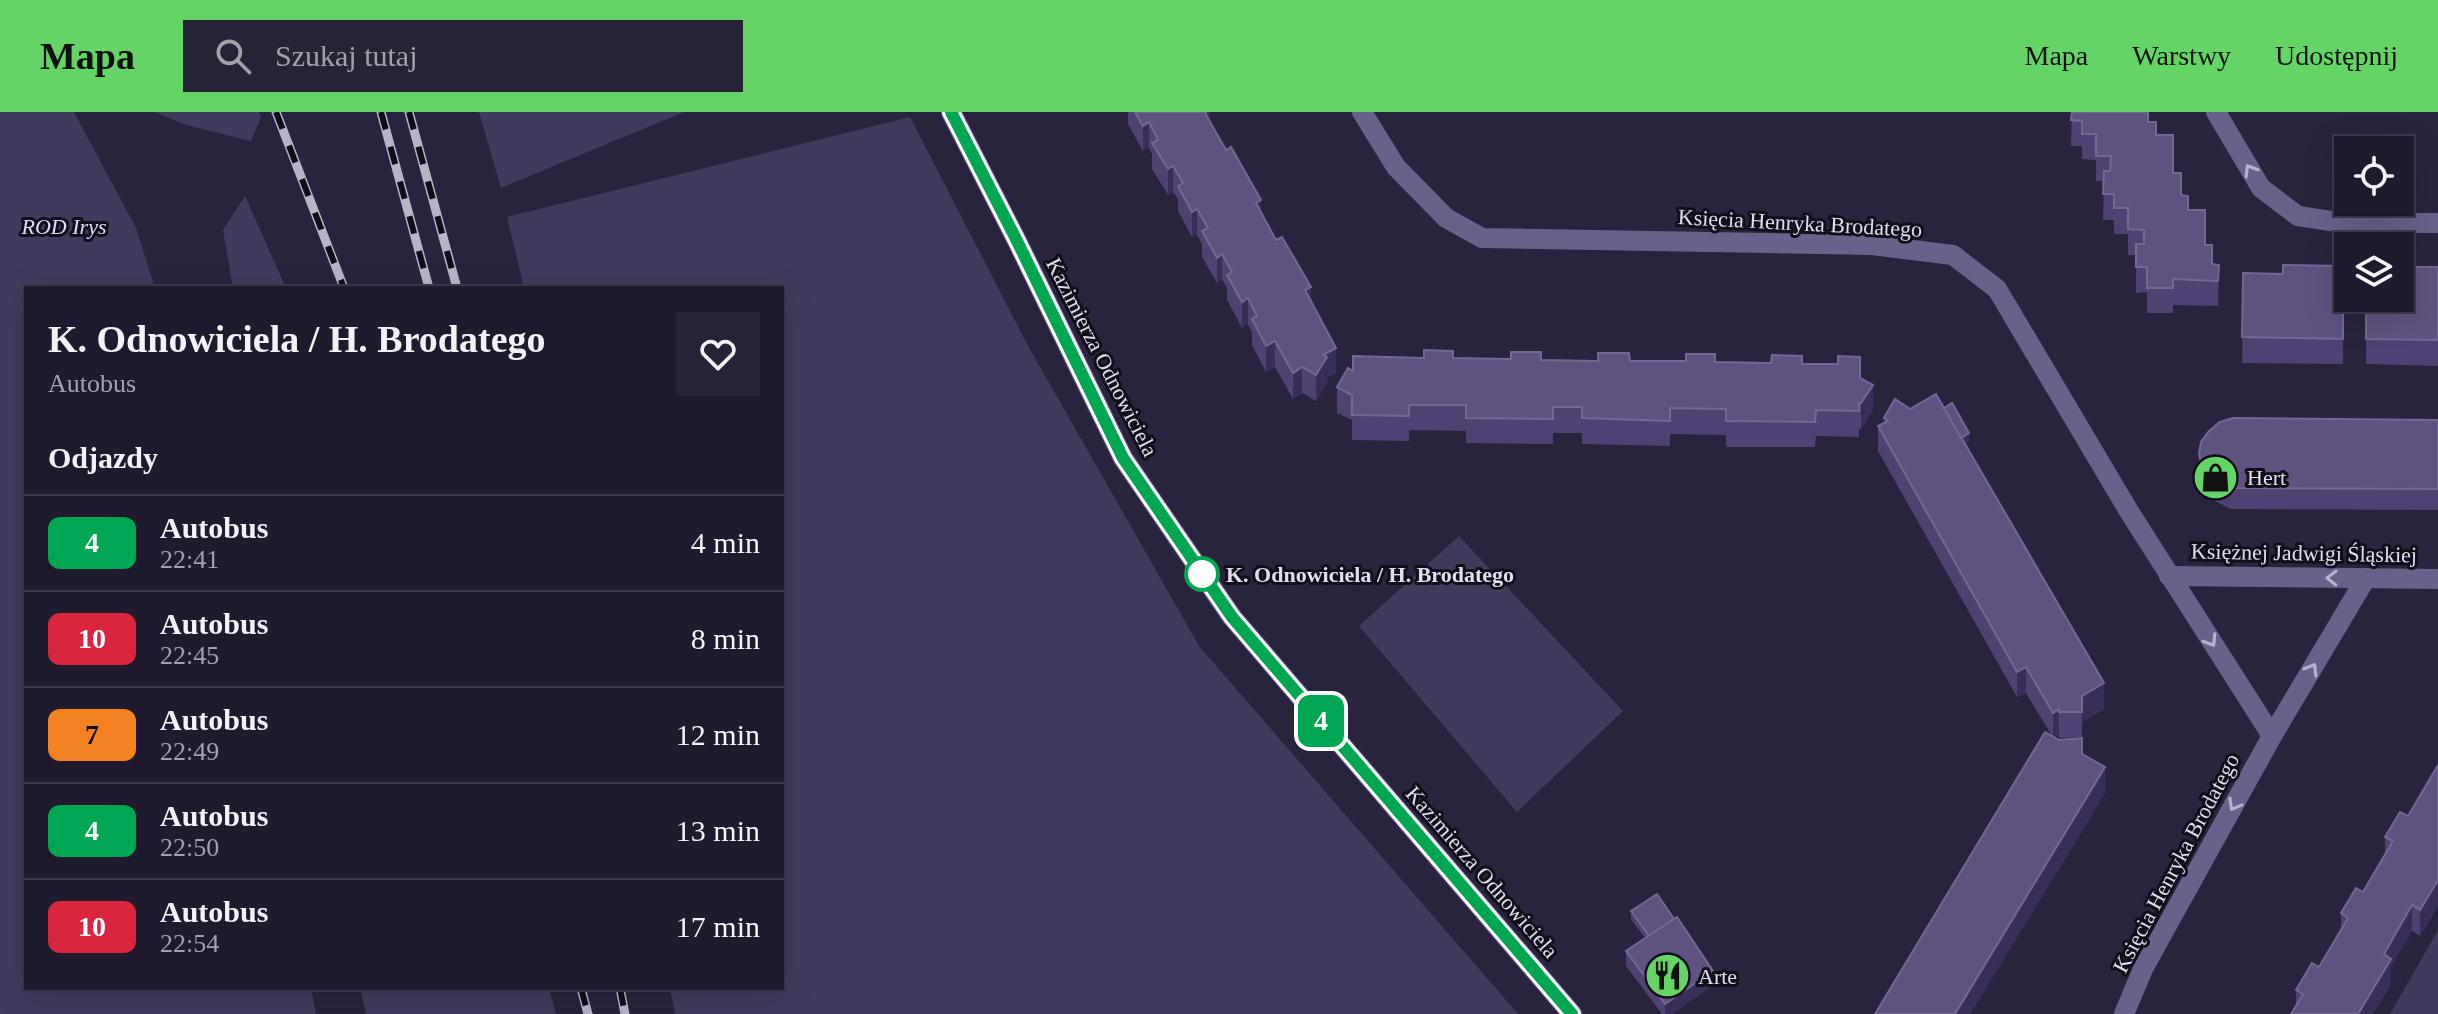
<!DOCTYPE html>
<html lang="pl">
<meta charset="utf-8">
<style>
:root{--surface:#1f1a2e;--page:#272336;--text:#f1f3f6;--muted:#a1a1aa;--line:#3c384a;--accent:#65d467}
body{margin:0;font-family:"Times New Roman",serif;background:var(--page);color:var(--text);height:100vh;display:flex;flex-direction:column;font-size:30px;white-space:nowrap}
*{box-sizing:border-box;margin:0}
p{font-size:26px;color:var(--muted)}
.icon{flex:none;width:44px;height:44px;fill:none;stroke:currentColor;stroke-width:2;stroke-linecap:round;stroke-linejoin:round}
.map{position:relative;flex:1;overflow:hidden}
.side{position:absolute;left:24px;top:174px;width:760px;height:704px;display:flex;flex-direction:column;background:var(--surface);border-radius:0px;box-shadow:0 8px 32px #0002,0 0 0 2px var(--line)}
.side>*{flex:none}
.badge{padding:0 16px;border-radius:12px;font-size:28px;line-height:52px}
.controls{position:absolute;left:2334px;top:24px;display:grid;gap:16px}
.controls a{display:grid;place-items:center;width:80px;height:80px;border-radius:0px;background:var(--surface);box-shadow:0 8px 32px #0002,0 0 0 2px var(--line);font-size:40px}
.map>.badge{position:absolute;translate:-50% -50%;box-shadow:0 0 0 4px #fff}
h2{padding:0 24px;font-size:30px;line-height:72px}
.round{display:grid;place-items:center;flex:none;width:84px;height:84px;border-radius:0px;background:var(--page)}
.headline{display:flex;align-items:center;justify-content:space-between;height:136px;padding:0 24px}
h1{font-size:38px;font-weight:600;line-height:60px}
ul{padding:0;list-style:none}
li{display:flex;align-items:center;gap:24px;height:96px;padding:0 24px;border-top:2px solid var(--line)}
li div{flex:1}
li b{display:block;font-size:30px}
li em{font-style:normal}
li .badge{min-width:88px;font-weight:700;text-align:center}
header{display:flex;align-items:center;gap:48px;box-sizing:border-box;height:112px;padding:0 40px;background:var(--accent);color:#111}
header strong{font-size:38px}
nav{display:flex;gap:44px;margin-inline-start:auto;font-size:28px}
.search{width:560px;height:72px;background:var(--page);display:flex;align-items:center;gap:20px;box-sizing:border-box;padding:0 28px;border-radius:0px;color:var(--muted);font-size:30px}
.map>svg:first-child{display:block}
.green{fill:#423a5d}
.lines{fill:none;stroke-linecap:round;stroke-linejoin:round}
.minor{stroke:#6a618b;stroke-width:20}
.rail-casing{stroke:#b8b4c8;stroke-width:9}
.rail{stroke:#110e1a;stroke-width:6;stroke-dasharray:18;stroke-linecap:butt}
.wall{fill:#4f4273}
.shaded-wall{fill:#392e58}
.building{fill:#5f5281;stroke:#736892;stroke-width:2}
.oneway{stroke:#b7b2cc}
.line-casing{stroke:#fff;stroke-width:18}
.line{stroke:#00a651;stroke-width:12}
.stop-dot{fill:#fff;stroke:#00a651;stroke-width:4}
.labels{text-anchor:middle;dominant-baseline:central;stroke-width:6;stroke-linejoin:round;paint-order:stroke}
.street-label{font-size:22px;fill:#e1ddef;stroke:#110e1a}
.park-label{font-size:22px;font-style:italic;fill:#e0dafc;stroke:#110e1a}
.poi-label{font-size:22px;fill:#e1ddef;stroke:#110e1a;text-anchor:start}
.stop-label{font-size:22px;font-weight:bold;fill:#e1ddef;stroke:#110e1a;text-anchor:start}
</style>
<header>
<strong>Mapa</strong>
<div class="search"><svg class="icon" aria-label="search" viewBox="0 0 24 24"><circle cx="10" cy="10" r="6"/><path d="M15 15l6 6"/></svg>Szukaj tutaj</div>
<nav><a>Mapa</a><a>Warstwy</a><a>Udostępnij</a></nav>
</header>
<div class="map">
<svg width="2438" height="902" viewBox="0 0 2438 902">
<rect width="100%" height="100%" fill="#29233d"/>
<g class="green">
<path d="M 0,0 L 74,0 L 136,116 L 155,176 L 26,176 L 26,876 L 311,876 L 316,902 L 0,902 Z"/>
<path d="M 155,0 L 259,0 L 261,5 L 251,29 L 183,12 Z"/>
<path d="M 479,0 L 684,0 L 501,76 Z"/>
<path d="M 910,5 L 1027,232 L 1199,534 L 1518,902 L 675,902 L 670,876 L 782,876 L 782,176 L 524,176 L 507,105 Z"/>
<path d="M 245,84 L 286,176 L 233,176 L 223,118 Z"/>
<path d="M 1459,424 L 1623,599 L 1517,700 L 1359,514 Z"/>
<path d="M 2438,818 L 2438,902 L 2390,902 Z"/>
<path d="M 360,876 L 549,876 L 556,902 L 366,902 Z"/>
</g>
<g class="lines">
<g class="minor">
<path d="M 951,0 L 1017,129 L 1123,346 L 1232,505 L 1572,902"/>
<path d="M 1362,0 L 1396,55 L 1446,106 L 1482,126 L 1872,133 L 1953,143 L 1997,177 L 2130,401 L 2272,624"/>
<path d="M 2216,0 L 2261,76 L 2298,104 L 2344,111 L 2438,111"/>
<path d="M 2169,464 L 2438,467"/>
<path d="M 2124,902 L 2143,857 L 2272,624 L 2366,466"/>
</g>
<defs>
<g id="rail">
<path d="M 276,0 L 344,176"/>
<path d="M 381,0 L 429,176"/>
<path d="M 409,0 L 457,176"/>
<path d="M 581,876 L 588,902"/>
<path d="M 620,876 L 625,902"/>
</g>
</defs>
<use href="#rail" class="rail-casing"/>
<use href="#rail" class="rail"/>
</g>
<g class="wall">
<path d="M 1128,0 L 1210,0 L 1210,10 L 1311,189 L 1336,261 L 1327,266 L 1327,270 L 1316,289 L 1302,281 L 1293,287 L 1275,255 L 1266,260 L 1252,233 L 1252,220 L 1248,212 L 1242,216 L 1227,188 L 1227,176 L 1222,167 L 1217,171 L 1202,145 L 1202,132 L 1197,123 L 1192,125 L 1178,99 L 1178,87 L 1173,80 L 1168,83 L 1152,57 L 1152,42 L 1149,36 L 1143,39 L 1128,12 Z"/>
<path d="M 2072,0 L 2148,10 L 2156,23 L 2173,61 L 2181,83 L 2205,133 L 2212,152 L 2219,153 L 2218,194 L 2173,193 L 2173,201 L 2147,201 L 2147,180 L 2136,181 L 2136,143 L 2128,143 L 2128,122 L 2114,122 L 2114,108 L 2103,108 L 2104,69 L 2096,69 L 2096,48 L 2082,47 L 2082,34 L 2071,34 Z"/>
<path d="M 2343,154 L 2343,252 L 2242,251 L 2243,161 L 2283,162 Z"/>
<path d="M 2438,155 L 2438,254 L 2366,252 L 2366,186 Z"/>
<path d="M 1453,246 L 1802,252 L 1860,266 L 1873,298 L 1861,317 L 1859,317 L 1859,325 L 1816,324 L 1815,335 L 1726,335 L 1726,323 L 1670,322 L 1670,334 L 1582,332 L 1582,321 L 1553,321 L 1553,332 L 1466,331 L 1466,319 L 1409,318 L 1409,329 L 1352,328 L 1352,308 L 1337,301 L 1337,275 L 1353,259 Z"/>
<path d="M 1944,296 L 1969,329 L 1965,332 L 2104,597 L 2082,610 L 2082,625 L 2059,626 L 2059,622 L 2055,625 L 2082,642 L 2105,681 L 1970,902 L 1875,902 L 2052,624 L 2026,581 L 2017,585 L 1878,339 L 1878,314 L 1884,311 L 1884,306 L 1910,297 Z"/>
<path d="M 2438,308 L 2438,398 L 2231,397 L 2209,386 L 2202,376 L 2199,363 L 2199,342 Z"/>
<path d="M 2438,653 L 2438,794 L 2420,824 L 2412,819 L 2391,854 L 2391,872 L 2373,902 L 2291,902 L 2296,894 L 2296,878 L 2319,855 L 2341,817 L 2341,801 L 2363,780 L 2385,741 L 2385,725 L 2408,704 Z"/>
<path d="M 1631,799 L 1713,873 L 1672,902 L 1662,902 L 1626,854 L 1626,839 L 1645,826 L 1631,807 Z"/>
</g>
<g class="shaded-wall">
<path d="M 1207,0 L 1210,0 L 1210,23 L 1205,1 Z"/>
<path d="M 1149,10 L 1149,36 L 1143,39 L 1143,14 Z"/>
<path d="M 1173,54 L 1173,80 L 1168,83 L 1168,57 Z"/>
<path d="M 1261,88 L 1261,114 L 1256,91 Z"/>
<path d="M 1197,97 L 1197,123 L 1192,125 L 1192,100 Z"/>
<path d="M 1222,142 L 1222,167 L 1217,171 L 1217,146 Z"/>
<path d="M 1311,175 L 1311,201 L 1305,178 Z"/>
<path d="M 1248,186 L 1248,212 L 1242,216 L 1242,190 Z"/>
<path d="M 1275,229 L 1275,255 L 1266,260 L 1266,234 Z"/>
<path d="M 1336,236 L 1336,261 L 1327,266 L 1327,270 L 1316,289 L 1316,263 L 1323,243 Z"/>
<path d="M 1302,255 L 1302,281 L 1293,287 L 1293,261 Z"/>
<path d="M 1873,273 L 1873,298 L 1861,317 L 1861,291 Z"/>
<path d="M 1969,321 L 1969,329 L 1954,338 L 1954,330 Z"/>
<path d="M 2026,555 L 2026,581 L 2017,585 L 2017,560 Z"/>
<path d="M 2104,571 L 2104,597 L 2082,610 L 2082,584 Z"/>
<path d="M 2059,597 L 2059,622 L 2053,626 L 2053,601 Z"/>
<path d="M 2105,655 L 2105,681 L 1970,902 L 1955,902 Z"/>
<path d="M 2438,768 L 2438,794 L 2420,824 L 2420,798 Z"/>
<path d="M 2412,793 L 2412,819 L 2391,854 L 2391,872 L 2373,902 L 2358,902 L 2384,842 Z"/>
<path d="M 1713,859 L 1713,873 L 1672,902 L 1665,902 L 1665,892 Z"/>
</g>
<g class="building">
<path d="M 1135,0 L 1207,0 L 1205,1 L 1226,38 L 1231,35 L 1261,88 L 1256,91 L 1276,128 L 1282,125 L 1311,175 L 1305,178 L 1336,236 L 1323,243 L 1327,245 L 1316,263 L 1302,255 L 1293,261 L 1275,229 L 1266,234 L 1252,207 L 1257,204 L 1248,186 L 1242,190 L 1227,163 L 1232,160 L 1222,142 L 1217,146 L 1202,119 L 1208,116 L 1197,97 L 1192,100 L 1178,74 L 1183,71 L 1173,54 L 1168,57 L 1152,31 L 1158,28 L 1149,10 L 1143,14 Z"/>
<path d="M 2072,0 L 2148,0 L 2148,10 L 2156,10 L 2156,23 L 2173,23 L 2173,61 L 2181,61 L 2181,83 L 2188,84 L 2188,98 L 2205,98 L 2205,133 L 2212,133 L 2212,152 L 2219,153 L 2218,169 L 2173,167 L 2173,176 L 2147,176 L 2147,155 L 2136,155 L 2136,132 L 2144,132 L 2144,118 L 2128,117 L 2128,96 L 2114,96 L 2114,82 L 2103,82 L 2104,59 L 2110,59 L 2111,44 L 2096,44 L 2096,22 L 2082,22 L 2082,9 L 2071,8 Z"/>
<path d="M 2283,153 L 2343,154 L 2343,227 L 2242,225 L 2243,161 L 2283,162 Z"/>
<path d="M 2400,155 L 2438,155 L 2438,228 L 2366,227 L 2366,186 L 2400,186 Z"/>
<path d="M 1424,238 L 1453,239 L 1453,246 L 1511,247 L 1511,240 L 1541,240 L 1541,248 L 1598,249 L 1598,241 L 1629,241 L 1630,249 L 1686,249 L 1686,242 L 1715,242 L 1715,250 L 1771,251 L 1772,243 L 1802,244 L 1802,252 L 1838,252 L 1838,244 L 1860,245 L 1860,266 L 1873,273 L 1861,291 L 1859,291 L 1859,299 L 1816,298 L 1815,310 L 1726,309 L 1726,297 L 1670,296 L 1670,309 L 1582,306 L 1582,295 L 1553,295 L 1553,307 L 1466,306 L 1466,293 L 1409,293 L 1409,304 L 1352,303 L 1352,283 L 1337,275 L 1348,256 L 1353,259 L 1353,244 L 1424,246 Z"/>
<path d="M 1936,282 L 2104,571 L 2082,584 L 2082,600 L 2059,600 L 2059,597 L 2053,601 L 2026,555 L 2017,560 L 1878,314 L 1888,309 L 1884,306 L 1895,287 L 1910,297 Z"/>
<path d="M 1952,291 L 1969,321 L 1961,326 L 1944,296 Z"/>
<path d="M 2233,306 L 2438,308 L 2438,377 L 2231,376 L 2209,365 L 2202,355 L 2199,342 L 2201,330 L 2209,319 L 2220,310 Z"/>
<path d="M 2045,620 L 2059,628 L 2082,626 L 2082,642 L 2105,655 L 1955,902 L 1875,902 Z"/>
<path d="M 2438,653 L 2438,768 L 2420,798 L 2412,793 L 2384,842 L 2391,847 L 2358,902 L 2291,902 L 2303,882 L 2296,878 L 2312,851 L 2319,855 L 2348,806 L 2341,801 L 2356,776 L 2363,780 L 2393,729 L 2385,725 L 2400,700 L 2408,704 Z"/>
<path d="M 1657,782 L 1674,807 L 1649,824 L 1631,799 Z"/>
<path d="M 1677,805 L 1713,859 L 1665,892 L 1626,839 Z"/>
</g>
<defs><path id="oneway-chevron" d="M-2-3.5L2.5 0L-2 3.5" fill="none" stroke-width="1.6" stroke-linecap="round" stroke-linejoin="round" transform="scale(2)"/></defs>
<g class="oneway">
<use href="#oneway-chevron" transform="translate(2250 58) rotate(-121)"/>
<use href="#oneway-chevron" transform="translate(2332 466) rotate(-179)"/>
<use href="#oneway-chevron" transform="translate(2211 529) rotate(58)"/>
<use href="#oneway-chevron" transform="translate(2312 557) rotate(-59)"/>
<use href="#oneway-chevron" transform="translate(2234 693) rotate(119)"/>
</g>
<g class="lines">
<defs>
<path id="line" d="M 951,0 L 1017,129 L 1123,346 L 1232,505 L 1572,902"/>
</defs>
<use href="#line" class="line-casing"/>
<use href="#line" class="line"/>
</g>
<defs>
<symbol id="shop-disc" viewBox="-11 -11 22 22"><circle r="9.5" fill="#65d467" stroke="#110e1a"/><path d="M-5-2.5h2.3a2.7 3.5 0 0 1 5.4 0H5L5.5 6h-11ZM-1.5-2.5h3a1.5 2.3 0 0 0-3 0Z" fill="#111"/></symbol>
<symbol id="restaurant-disc" viewBox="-11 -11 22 22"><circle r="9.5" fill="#65d467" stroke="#110e1a"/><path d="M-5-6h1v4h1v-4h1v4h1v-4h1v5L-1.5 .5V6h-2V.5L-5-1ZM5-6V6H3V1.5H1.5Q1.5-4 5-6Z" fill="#111"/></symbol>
</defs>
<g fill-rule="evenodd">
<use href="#shop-disc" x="2190" y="340" width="51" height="51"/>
<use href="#restaurant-disc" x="1642" y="838" width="51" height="51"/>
</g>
<circle class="stop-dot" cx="1202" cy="462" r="16"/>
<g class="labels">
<g class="street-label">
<text transform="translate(1800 111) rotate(3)">Księcia Henryka Brodatego</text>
<text transform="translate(1102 245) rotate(63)">Kazimierza Odnowiciela</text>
<text transform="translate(2304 441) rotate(1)">Księżnej Jadwigi Śląskiej</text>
<text transform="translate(2176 751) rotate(-62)">Księcia Henryka Brodatego</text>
<text transform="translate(1482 760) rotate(49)">Kazimierza Odnowiciela</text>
</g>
<g class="park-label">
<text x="64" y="114">ROD Irys</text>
</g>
<g class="poi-label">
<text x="2247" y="365">Hert</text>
<text x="1698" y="864">Arte</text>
</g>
<g class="stop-label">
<text x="1226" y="462">K. Odnowiciela / H. Brodatego</text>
</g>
</g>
</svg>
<div class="controls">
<a><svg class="icon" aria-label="locate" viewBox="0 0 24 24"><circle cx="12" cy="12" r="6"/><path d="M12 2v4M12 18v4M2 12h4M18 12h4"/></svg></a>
<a><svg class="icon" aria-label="layers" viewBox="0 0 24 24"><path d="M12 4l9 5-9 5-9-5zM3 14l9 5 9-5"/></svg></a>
</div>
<b class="badge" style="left:1321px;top:609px;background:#00a651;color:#fff">4</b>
<section class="side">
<div class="headline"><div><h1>K. Odnowiciela / H. Brodatego</h1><p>Autobus</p></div><a class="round"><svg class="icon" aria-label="heart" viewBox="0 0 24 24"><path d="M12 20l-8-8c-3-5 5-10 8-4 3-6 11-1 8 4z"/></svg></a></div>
<h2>Odjazdy</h2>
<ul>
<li><span class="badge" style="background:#00a651;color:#fff">4</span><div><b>Autobus</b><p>22:41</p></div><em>4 min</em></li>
<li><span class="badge" style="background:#d7263d;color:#fff">10</span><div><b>Autobus</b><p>22:45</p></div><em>8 min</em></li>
<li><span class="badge" style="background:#f58220;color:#111">7</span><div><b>Autobus</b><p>22:49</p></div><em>12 min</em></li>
<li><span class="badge" style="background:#00a651;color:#fff">4</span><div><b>Autobus</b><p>22:50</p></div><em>13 min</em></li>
<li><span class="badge" style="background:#d7263d;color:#fff">10</span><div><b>Autobus</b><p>22:54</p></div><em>17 min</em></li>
</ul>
</section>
</div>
